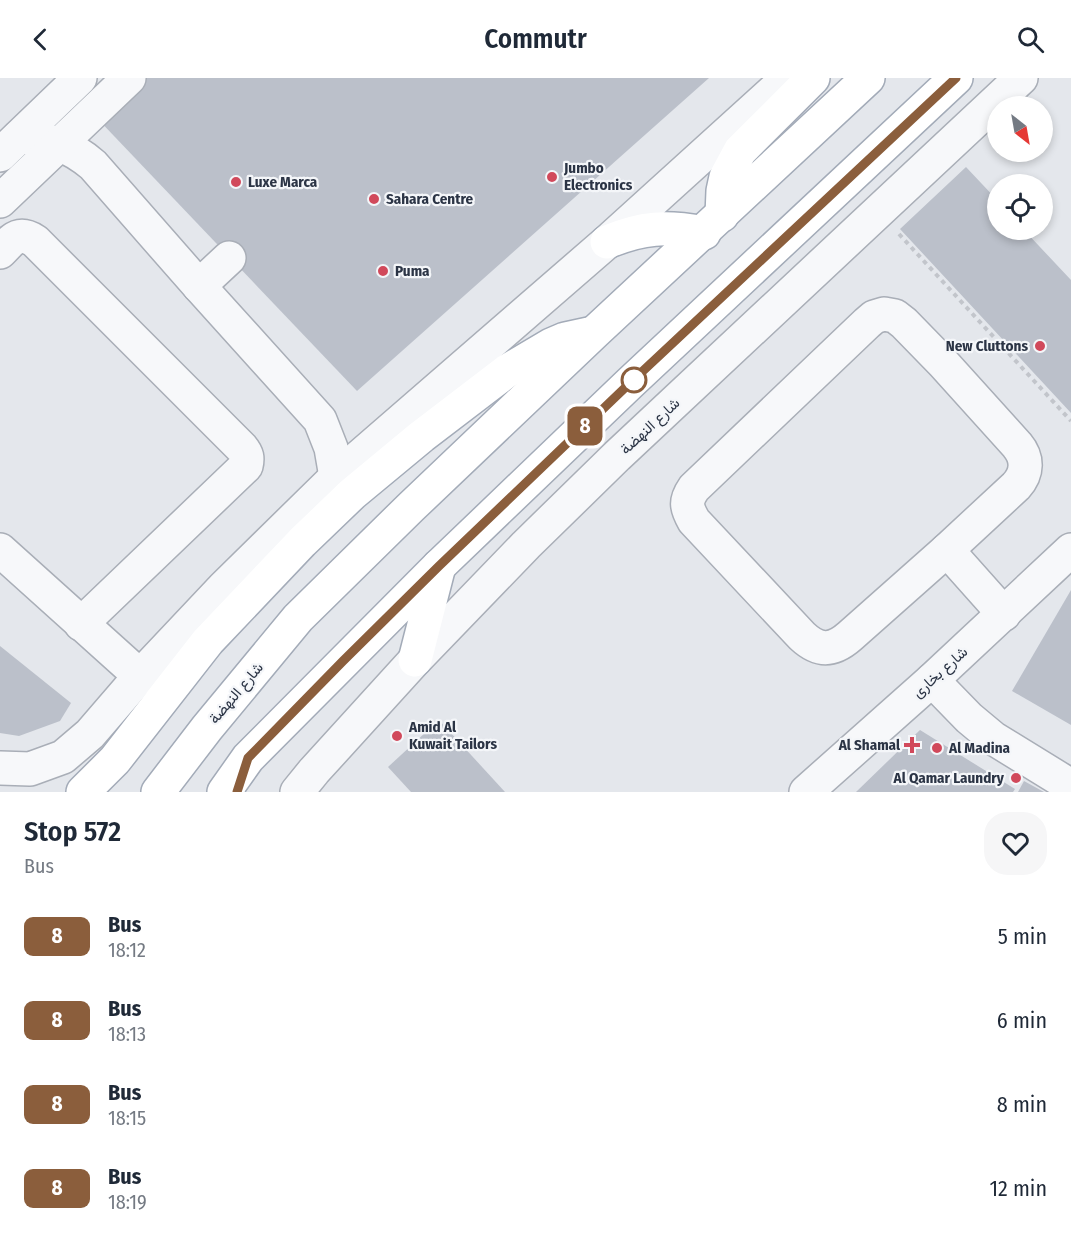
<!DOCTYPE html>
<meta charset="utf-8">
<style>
:root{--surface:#fff;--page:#f6f6f7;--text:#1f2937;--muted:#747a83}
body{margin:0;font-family:"Fira Sans Condensed",Vazirmatn,sans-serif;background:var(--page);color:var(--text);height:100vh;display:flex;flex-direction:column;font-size:22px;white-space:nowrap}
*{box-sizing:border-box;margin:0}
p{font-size:20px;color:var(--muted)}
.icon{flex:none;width:33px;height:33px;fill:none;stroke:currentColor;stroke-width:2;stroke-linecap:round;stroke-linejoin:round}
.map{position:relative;height:714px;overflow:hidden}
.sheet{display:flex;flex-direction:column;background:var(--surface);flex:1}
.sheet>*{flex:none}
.badge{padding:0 12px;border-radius:9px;font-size:21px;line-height:39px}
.needle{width:39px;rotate:149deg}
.fabs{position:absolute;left:987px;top:18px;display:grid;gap:12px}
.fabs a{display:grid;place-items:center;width:66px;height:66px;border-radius:50%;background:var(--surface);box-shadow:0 3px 9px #0003;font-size:30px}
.map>.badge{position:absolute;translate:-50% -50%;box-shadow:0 0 0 3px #fff}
.round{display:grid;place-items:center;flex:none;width:63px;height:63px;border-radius:24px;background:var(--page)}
.summary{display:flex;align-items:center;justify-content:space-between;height:102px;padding:0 24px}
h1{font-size:28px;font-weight:600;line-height:45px}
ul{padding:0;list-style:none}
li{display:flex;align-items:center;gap:18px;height:84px;padding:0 24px}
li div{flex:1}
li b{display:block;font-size:22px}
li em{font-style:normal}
li .badge{min-width:66px;font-weight:700;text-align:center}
header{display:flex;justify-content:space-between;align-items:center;height:78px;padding:0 24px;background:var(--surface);font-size:27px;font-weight:600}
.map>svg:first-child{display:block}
.building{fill:#bbc0ca}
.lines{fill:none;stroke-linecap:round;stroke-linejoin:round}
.minor-casing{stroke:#a9aeb7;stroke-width:36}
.major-casing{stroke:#a3abb8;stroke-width:36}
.path{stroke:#c2c5cb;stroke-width:4;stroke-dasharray:4.5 4.5;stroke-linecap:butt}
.minor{stroke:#f7f8fa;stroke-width:33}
.major{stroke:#fff;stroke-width:33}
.line-casing{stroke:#fff;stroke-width:14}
.line{stroke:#8b5e3c;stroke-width:9}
.poi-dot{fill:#d1495b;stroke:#f4f6f9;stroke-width:2}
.stop-dot{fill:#fff;stroke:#8b5e3c;stroke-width:3}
.labels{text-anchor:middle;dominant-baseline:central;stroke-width:4.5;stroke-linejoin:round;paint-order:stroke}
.poi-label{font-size:15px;font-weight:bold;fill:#2b3445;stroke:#f4f6f9;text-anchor:start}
.street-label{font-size:15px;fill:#2b3445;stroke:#f4f6f9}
</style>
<header><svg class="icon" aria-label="back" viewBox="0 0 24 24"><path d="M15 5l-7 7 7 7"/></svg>Commutr<svg class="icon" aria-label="search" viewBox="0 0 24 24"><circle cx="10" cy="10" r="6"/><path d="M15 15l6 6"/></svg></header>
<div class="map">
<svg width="1071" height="714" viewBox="0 0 1071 714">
<rect width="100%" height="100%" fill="#e4e7ec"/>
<g class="building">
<path d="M 133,0 L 709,0 L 357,313 L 94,37 Z"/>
<path d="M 966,89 L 998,123 L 998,152 L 1024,152 L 1071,202 L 1071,335 L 900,151 Z"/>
<path d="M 1071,512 L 1071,647 L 1012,613 Z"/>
<path d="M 0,568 L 71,625 L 60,643 L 19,658 L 0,655 Z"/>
<path d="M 439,642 L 505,714 L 411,714 L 388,689 Z"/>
<path d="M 920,652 L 1015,711 L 1013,714 L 856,714 Z"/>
<path d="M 1024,703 L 1044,714 L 1018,714 Z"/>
</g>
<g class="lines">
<defs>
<g id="minor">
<path d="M 19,59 C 48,60 71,68 93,87 L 199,208 L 320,342 L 331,370 L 336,399"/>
<path d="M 0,77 L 80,0"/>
<path d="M 0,123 L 129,0"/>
<path d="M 0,174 C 12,162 18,152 35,163 L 242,370 C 247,376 248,380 246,388 L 81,546"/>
<path d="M 199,208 L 229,180"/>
<path d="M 884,236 L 895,238 L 904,245 L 943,285 L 1017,367 C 1028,380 1028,395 1016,408 L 947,472 L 850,558 C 833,573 819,574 802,558 L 694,443 C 686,429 685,423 694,410 L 867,245 L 874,239 Z"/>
<path d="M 0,472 L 140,598"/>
<path d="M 947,472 L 1004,536"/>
<path d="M 932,602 L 969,640 L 993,660 L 1071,708"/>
<path d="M 0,690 L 30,691 L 63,679 L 90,656 L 140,598 L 223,510 L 336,399 L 607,164 L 788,0"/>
<path d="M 297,714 L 314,693 L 415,582 L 526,467 L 617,378 L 1021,0"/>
<path d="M 806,714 L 932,602 L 1071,472"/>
</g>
<g id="major">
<path d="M 722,137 L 723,113 L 726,99 L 740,73 L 813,0"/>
<path d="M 607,164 C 643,149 666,148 704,155"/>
<path d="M 415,582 L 439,488"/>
<path d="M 83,714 L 115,682 L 208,563 L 302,464 L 352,416 L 422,358 L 507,293 L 551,267 L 565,261 L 588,256"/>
<path d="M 158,714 L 207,650 L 298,540 L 411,429 L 595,254 L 868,0"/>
<path d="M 224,714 L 248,680 L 439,488 L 630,305 L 956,0"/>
</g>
</defs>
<use href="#minor" class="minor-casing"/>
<use href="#major" class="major-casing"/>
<path class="path" d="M 899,156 L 1071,343"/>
<use href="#minor" class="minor"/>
<use href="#major" class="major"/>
</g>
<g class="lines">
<defs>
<path id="line" d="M 237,714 L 248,680 L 343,583 L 439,488 L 630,305 L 956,0"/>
</defs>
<use href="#line" class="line-casing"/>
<use href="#line" class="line"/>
</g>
<g class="poi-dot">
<circle cx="552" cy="99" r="6"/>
<circle cx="236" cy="104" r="6"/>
<circle cx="374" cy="121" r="6"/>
<circle cx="383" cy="193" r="6"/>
<circle cx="1040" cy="268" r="6"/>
<circle cx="397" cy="658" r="6"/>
<path d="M909 658h6v6h6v6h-6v6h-6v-6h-6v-6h6z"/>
<circle cx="937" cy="670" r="6"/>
<circle cx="1016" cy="700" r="6"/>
</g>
<circle class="stop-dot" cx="634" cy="302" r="12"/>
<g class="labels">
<g class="poi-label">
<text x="564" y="90">Jumbo<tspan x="564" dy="17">Electronics</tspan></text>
<text x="248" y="104">Luxe Marca</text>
<text x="386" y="121">Sahara Centre</text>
<text x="395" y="193">Puma</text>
<text x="1028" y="268" text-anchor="end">New Cluttons</text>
<text x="409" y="649">Amid Al<tspan x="409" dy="17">Kuwait Tailors</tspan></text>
<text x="900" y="667" text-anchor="end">Al Shamal</text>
<text x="949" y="670">Al Madina</text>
<text x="1004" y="700" text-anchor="end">Al Qamar Laundry</text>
</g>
<g class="street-label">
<text transform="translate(650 348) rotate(-43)">شارع النهضة</text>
<text transform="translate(940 594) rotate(-42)">شارع بخارى</text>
<text transform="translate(236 615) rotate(-50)">شارع النهضة</text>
</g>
</g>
</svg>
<div class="fabs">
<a><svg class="needle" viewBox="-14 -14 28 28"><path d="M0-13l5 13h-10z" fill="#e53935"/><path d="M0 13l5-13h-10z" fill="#747a83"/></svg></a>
<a><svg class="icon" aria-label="locate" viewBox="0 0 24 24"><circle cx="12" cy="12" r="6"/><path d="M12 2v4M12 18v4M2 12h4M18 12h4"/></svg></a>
</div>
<b class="badge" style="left:585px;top:348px;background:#8b5e3c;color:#fff">8</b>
</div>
<section class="sheet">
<div class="summary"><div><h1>Stop 572</h1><p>Bus</p></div><a class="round"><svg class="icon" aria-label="heart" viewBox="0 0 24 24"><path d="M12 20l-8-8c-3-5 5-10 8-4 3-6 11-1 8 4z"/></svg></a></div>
<ul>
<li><span class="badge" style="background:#8b5e3c;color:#fff">8</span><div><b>Bus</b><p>18:12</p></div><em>5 min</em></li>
<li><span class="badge" style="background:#8b5e3c;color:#fff">8</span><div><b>Bus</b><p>18:13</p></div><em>6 min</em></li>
<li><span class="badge" style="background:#8b5e3c;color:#fff">8</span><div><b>Bus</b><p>18:15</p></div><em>8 min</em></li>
<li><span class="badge" style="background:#8b5e3c;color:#fff">8</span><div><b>Bus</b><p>18:19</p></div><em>12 min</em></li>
</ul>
</section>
